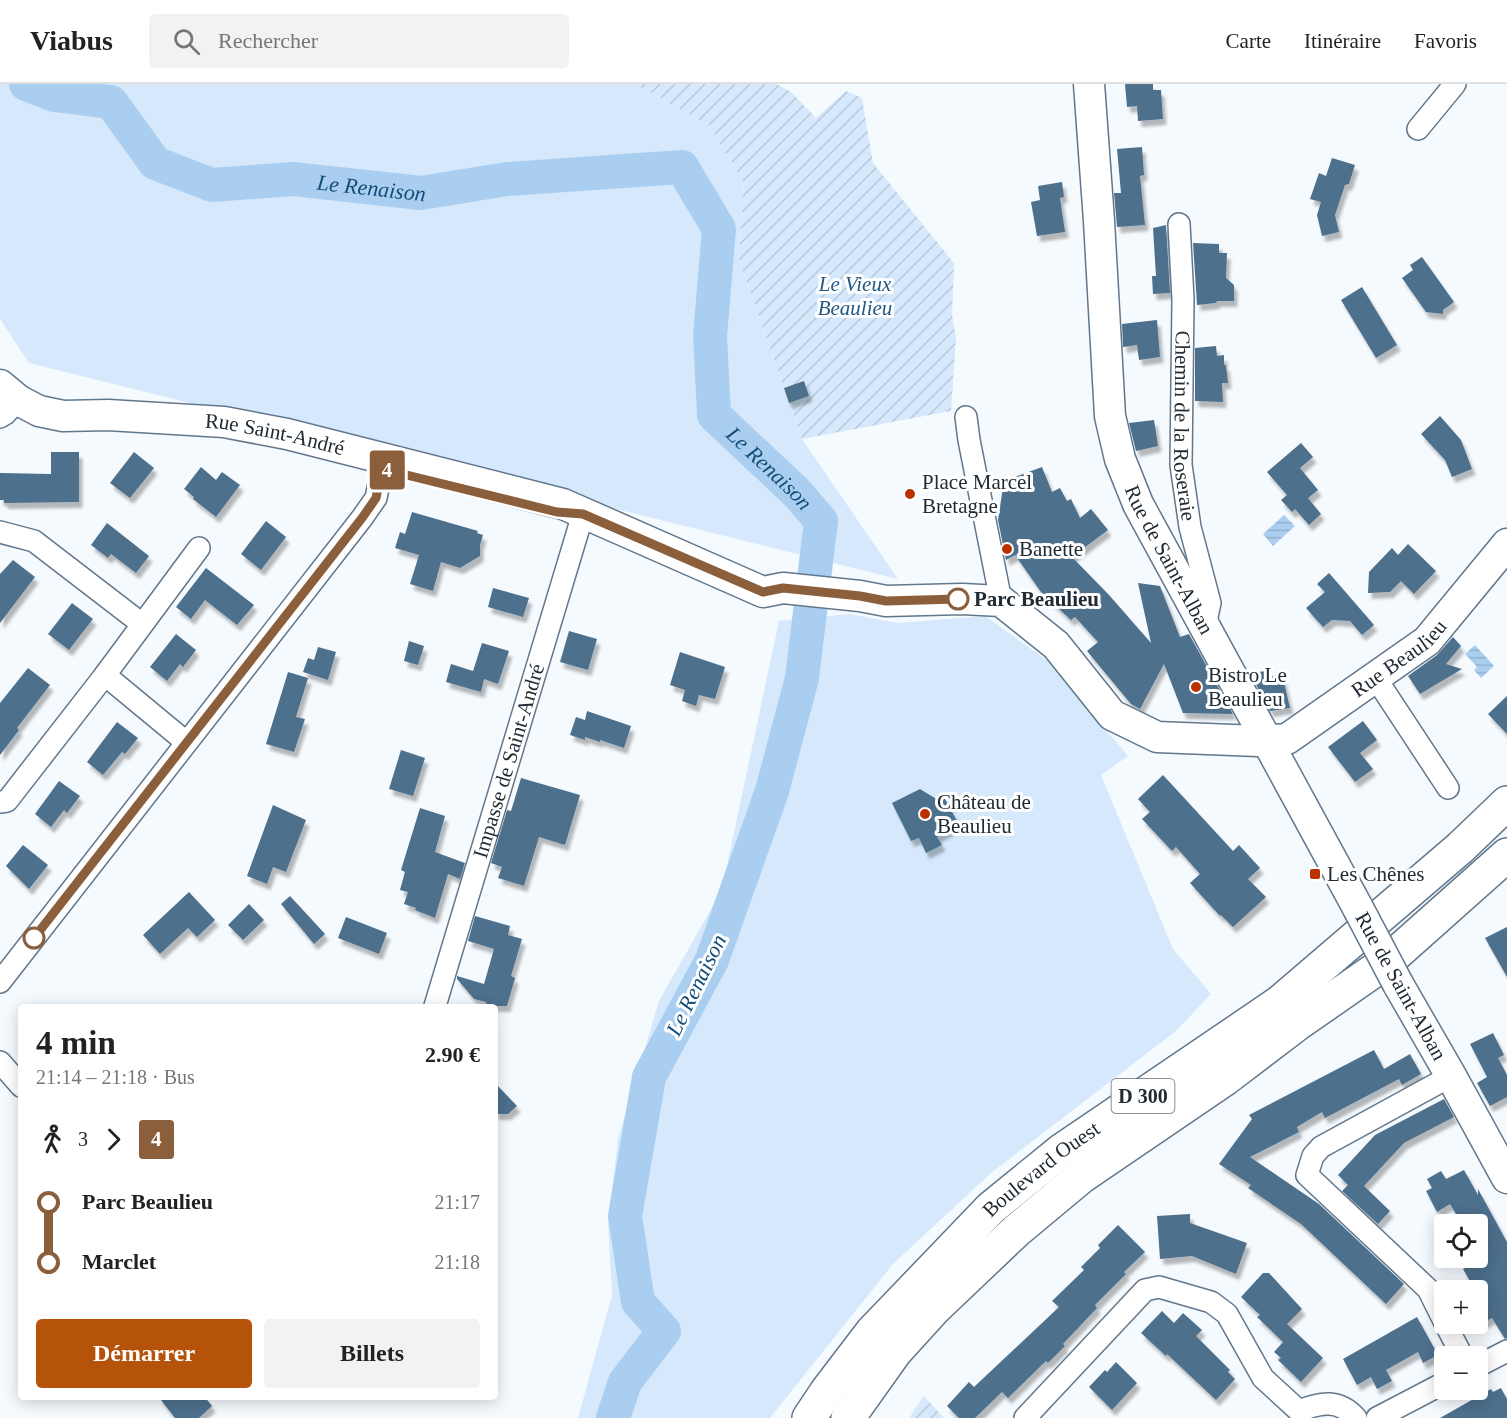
<!DOCTYPE html>
<html lang="fr">
<meta charset="utf-8">
<style>
:root{--surface:#fff;--page:#f2f2f2;--text:#222;--muted:#767676;--line:#e0e0e0;--accent:#b45309}
body{margin:0;font-family:"Times New Roman",serif;background:var(--page);color:var(--text);height:100vh;display:flex;flex-direction:column;font-size:22px;white-space:nowrap}
*{box-sizing:border-box;margin:0}
p{font-size:20px;color:var(--muted)}
.icon{flex:none;width:33px;height:33px;fill:none;stroke:currentColor;stroke-width:2;stroke-linecap:round;stroke-linejoin:round}
.map{position:relative;flex:1;overflow:hidden}
.drawer{position:absolute;left:18px;top:920px;width:480px;height:396px;display:flex;flex-direction:column;background:var(--surface);border-radius:6px;box-shadow:0 3px 15px #0003}
.drawer>*{flex:none}
.badge{padding:0 12px;border-radius:4px;font-size:21px;line-height:39px}
.controls{position:absolute;left:1434px;top:1130px;display:grid;gap:12px}
.controls a{display:grid;place-items:center;width:54px;height:54px;border-radius:6px;background:var(--surface);box-shadow:0 3px 15px #0003;font-size:30px}
.map>.badge{position:absolute;translate:-50% -50%;box-shadow:0 0 0 3px #fff}
.legs{display:flex;align-items:center;gap:9px;height:66px;padding:0 18px;font-size:20px}
.legs p{margin-inline-start:auto}
.overview{display:flex;align-items:center;justify-content:space-between;height:102px;padding:0 18px}
h1{font-size:33px;font-weight:700;line-height:45px}
.button{display:flex;gap:12px;margin-top:auto;padding:12px 18px}
.button a{flex:1;height:69px;border-radius:6px;background:var(--accent);color:#fff;font-size:24px;font-weight:700;line-height:69px;text-align:center}
.button a+a{background:var(--page);color:var(--text)}
ul{padding:0 18px;list-style:none}
li{display:flex;align-items:center;gap:21px;height:60px;font-size:22px}
li i{display:grid;place-items:center;width:9px;height:100%;margin:0 8px;background:currentColor}
li i::after{content:'';width:15px;height:15px;margin:-8px;border:4px solid;border-radius:50%;background:var(--surface)}
li p{margin-inline-start:auto}
li:first-child i{background:linear-gradient(#0000 50%,currentColor 0)}
li:last-child i{background:linear-gradient(currentColor 50%,#0000 0)}
header{display:flex;align-items:center;gap:36px;box-sizing:border-box;height:84px;padding:0 30px;background:var(--surface);border-bottom:2px solid var(--line)}
header strong{font-size:28px}
nav{display:flex;gap:33px;margin-inline-start:auto;font-size:21px}
.search{width:420px;height:54px;background:var(--page);display:flex;align-items:center;gap:15px;box-sizing:border-box;padding:0 21px;border-radius:6px;color:var(--muted);font-size:22px}
.map>svg:first-child{display:block}
.green{fill:#d6e9fc}
.garden{fill:url(#garden-furrows)}
.water{fill:url(#water-rules)}
.lines{fill:none;stroke-linecap:round;stroke-linejoin:round}
.river{stroke:#aacef0;stroke-width:34}
.building{fill:#4d6f8d;filter:url(#shadow)}
.street-casing{stroke:#61778c;stroke-width:24}
.secondary-casing{stroke:#61778c;stroke-width:33}
.primary-casing{stroke:#61778c;stroke-width:36}
.street{stroke:#fff;stroke-width:21}
.secondary{stroke:#fff;stroke-width:30}
.primary{stroke:#fff;stroke-width:33}
.secondary-bridge-casing{stroke:#61778c;stroke-width:33;stroke-linecap:butt}
.secondary-bridge{stroke:#fff;stroke-width:30}
.line-1-casing{stroke:#fff;stroke-width:14}
.line-1{stroke:#8b5e3c;stroke-width:9}
.poi-dot{fill:#bb3200;stroke:#fff;stroke-width:2}
.stop-1-dot{fill:#fff;stroke:#8b5e3c;stroke-width:3}
.labels{text-anchor:middle;dominant-baseline:central;stroke-width:6;stroke-linejoin:round;paint-order:stroke}
.shield{fill:#fff;stroke:#646b71;stroke-width:1.5}
.shield-label{font-size:20px;font-weight:bold;fill:#212b34}
.park-label{font-size:21px;font-style:italic;fill:#235985;stroke:#fff}
.street-label{font-size:21px;fill:#212b34;stroke:#fff}
.poi-label{font-size:21px;fill:#212b34;stroke:#fff;text-anchor:start}
.stop-label{font-size:21px;font-weight:bold;fill:#212b34;stroke:#fff;text-anchor:start}
.water-label{font-size:22px;font-style:italic;fill:#144d77;stroke:#fff}
</style>
<header>
<strong>Viabus</strong>
<div class="search"><svg class="icon" aria-label="search" viewBox="0 0 24 24"><circle cx="10" cy="10" r="6"/><path d="M15 15l6 6"/></svg>Rechercher</div>
<nav><a>Carte</a><a>Itinéraire</a><a>Favoris</a></nav>
</header>
<div class="map">
<svg width="1507" height="1334" viewBox="0 0 1507 1334">
<defs>
<pattern id="garden-furrows" width="10" height="10" patternUnits="userSpaceOnUse" patternTransform="scale(1.5)"><rect width="10" height="10" fill="#d6e9fc"/><path d="M-1 1l2-2M0 10L10 0M9 11l2-2" fill="none" stroke="#b7c8d9"/></pattern>
<pattern id="water-rules" width="6" height="5" patternUnits="userSpaceOnUse" patternTransform="scale(1.5)"><rect width="6" height="5" fill="#aacef0"/><path d="M0 2.5h6" fill="none" stroke="#92b1ce"/></pattern>
<filter id="shadow"><feDropShadow dx="3.5" dy="6" stdDeviation="1.5" flood-color="#0004"/></filter>
</defs>
<rect width="100%" height="100%" fill="#f5fafe"/>
<g class="green">
<path d="M 0,0 L 635,0 L 709,41 L 744,99 L 739,175 L 802,355 L 898,495 L 29,279 L 0,235 Z"/>
<path d="M 849,530 L 898,539 L 985,532 L 1048,577 L 1128,672 L 1101,691 L 1173,865 L 1211,910 L 1176,947 L 991,1089 L 893,1180 L 770,1334 L 578,1334 L 612,1211 L 608,1138 L 618,1055 L 659,917 L 711,825 L 723,800 L 779,537 Z"/>
</g>
<g class="garden">
<path d="M 635,0 L 777,0 L 791,8 L 816,34 L 846,7 L 862,14 L 873,79 L 954,179 L 952,231 L 956,254 L 951,327 L 802,355 L 739,175 L 744,99 L 709,41 Z"/>
<path d="M 924,1312 L 944,1334 L 909,1334 Z"/>
</g>
<g class="water">
<path d="M 1284,431 L 1295,442 L 1273,462 L 1263,450 Z"/>
<path d="M 1475,561 L 1494,582 L 1481,594 L 1474,586 L 1477,583 L 1465,570 Z"/>
</g>
<g class="lines">
<path class="river" id="s1" d="M 26,0 L 54,11 L 111,18 L 155,79 L 212,101 L 293,95 L 421,109 L 507,95 L 682,83 L 719,145 L 710,252 L 714,331 L 797,409 L 821,437 L 802,594 L 772,707 L 712,876 L 649,993 L 625,1132 L 638,1218 L 664,1247 L 625,1298 L 613,1334"/>
</g>
<g class="building">
<path d="M 1125,0 L 1153,0 L 1153,6 L 1161,6 L 1163,35 L 1138,37 L 1137,22 L 1127,23 Z"/>
<path d="M 1142,63 L 1144,91 L 1140,92 L 1145,141 L 1117,143 L 1114,109 L 1121,109 L 1117,65 Z"/>
<path d="M 1332,74 L 1355,81 L 1349,100 L 1345,101 L 1335,131 L 1339,148 L 1322,152 L 1317,131 L 1321,118 L 1310,115 L 1319,89 L 1326,92 Z"/>
<path d="M 1062,98 L 1064,113 L 1060,114 L 1065,148 L 1037,152 L 1031,118 L 1040,116 L 1038,102 Z"/>
<path d="M 1166,141 L 1170,209 L 1153,210 L 1152,192 L 1156,192 L 1153,144 Z"/>
<path d="M 1193,159 L 1219,160 L 1219,169 L 1227,169 L 1226,194 L 1234,201 L 1234,217 L 1217,217 L 1216,219 L 1197,221 Z"/>
<path d="M 1422,173 L 1454,218 L 1443,226 L 1443,230 L 1426,228 L 1402,194 L 1413,186 L 1410,181 Z"/>
<path d="M 1362,203 L 1397,261 L 1376,274 L 1341,216 Z"/>
<path d="M 1157,236 L 1160,273 L 1139,276 L 1137,261 L 1123,263 L 1122,240 Z"/>
<path d="M 1216,262 L 1217,272 L 1224,271 L 1224,281 L 1226,281 L 1228,299 L 1222,299 L 1223,318 L 1195,317 L 1195,264 Z"/>
<path d="M 804,297 L 809,312 L 789,319 L 784,304 Z"/>
<path d="M 1440,332 L 1461,356 L 1472,385 L 1452,393 L 1445,376 L 1421,350 Z"/>
<path d="M 1154,336 L 1158,362 L 1136,367 L 1129,339 Z"/>
<path d="M 1301,359 L 1313,373 L 1300,384 L 1318,406 L 1308,414 L 1321,430 L 1309,441 L 1295,425 L 1292,428 L 1281,416 L 1287,411 L 1267,388 Z"/>
<path d="M 51,368 L 79,368 L 79,418 L 4,419 L 4,416 L 0,416 L 0,389 L 51,390 Z"/>
<path d="M 134,368 L 154,384 L 130,414 L 110,399 Z"/>
<path d="M 201,383 L 216,396 L 222,388 L 240,401 L 216,433 L 193,415 L 194,413 L 184,405 Z"/>
<path d="M 1042,383 L 1052,408 L 1060,404 L 1067,417 L 1071,415 L 1080,434 L 1091,425 L 1108,446 L 1072,473 L 1109,511 L 1151,559 L 1138,499 L 1160,502 L 1180,553 L 1189,550 L 1233,630 L 1183,629 L 1164,580 L 1140,625 L 1131,620 L 1087,567 L 1098,558 L 1075,533 L 1071,536 L 1041,508 L 1015,471 L 1006,476 L 998,436 L 1004,397 Z"/>
<path d="M 412,428 L 478,447 L 477,449 L 483,451 L 480,461 L 480,472 L 460,484 L 441,478 L 433,507 L 410,500 L 419,471 L 395,464 L 400,448 L 405,450 Z"/>
<path d="M 266,437 L 286,453 L 261,486 L 241,470 Z"/>
<path d="M 107,439 L 149,472 L 136,489 L 111,470 L 108,474 L 91,461 Z"/>
<path d="M 1408,460 L 1436,487 L 1414,510 L 1401,497 L 1390,508 L 1368,509 L 1369,488 L 1392,464 L 1398,471 Z"/>
<path d="M 13,476 L 35,493 L 0,539 L 0,490 Z"/>
<path d="M 206,484 L 254,521 L 237,541 L 205,516 L 191,535 L 176,523 Z"/>
<path d="M 1329,489 L 1374,541 L 1362,551 L 1350,537 L 1332,536 L 1323,543 L 1306,524 L 1325,508 L 1317,500 Z"/>
<path d="M 493,504 L 529,514 L 523,533 L 488,523 Z"/>
<path d="M 72,519 L 93,535 L 69,566 L 48,550 Z"/>
<path d="M 569,547 L 597,555 L 588,586 L 560,578 Z"/>
<path d="M 176,550 L 196,566 L 183,583 L 180,580 L 167,597 L 150,583 Z"/>
<path d="M 1453,553 L 1461,562 L 1446,580 L 1462,585 L 1420,610 L 1408,592 L 1437,571 Z"/>
<path d="M 409,557 L 424,562 L 418,581 L 404,577 Z"/>
<path d="M 482,559 L 509,567 L 498,600 L 484,595 L 481,608 L 446,598 L 451,580 L 473,587 Z"/>
<path d="M 318,563 L 336,568 L 328,596 L 303,588 L 308,574 L 314,576 Z"/>
<path d="M 680,568 L 725,583 L 715,615 L 699,611 L 696,622 L 682,617 L 685,606 L 670,601 Z"/>
<path d="M 28,584 L 50,601 L 17,644 L 19,646 L 0,671 L 0,619 Z"/>
<path d="M 1266,587 L 1268,593 L 1282,590 L 1290,624 L 1270,627 L 1250,589 Z"/>
<path d="M 288,588 L 308,594 L 296,633 L 305,635 L 294,668 L 266,660 Z"/>
<path d="M 1507,612 L 1507,650 L 1488,630 Z"/>
<path d="M 587,627 L 631,642 L 624,664 L 600,656 L 600,658 L 585,653 L 585,656 L 570,651 L 576,633 L 585,636 Z"/>
<path d="M 1363,637 L 1377,656 L 1360,669 L 1373,685 L 1355,698 L 1328,663 Z"/>
<path d="M 117,638 L 138,654 L 125,670 L 122,668 L 103,691 L 87,678 Z"/>
<path d="M 401,666 L 425,674 L 413,712 L 389,705 Z"/>
<path d="M 1163,691 L 1233,767 L 1239,761 L 1260,784 L 1248,795 L 1266,813 L 1233,843 L 1221,831 L 1220,832 L 1190,799 L 1200,790 L 1176,763 L 1172,767 L 1142,735 L 1150,728 L 1138,715 Z"/>
<path d="M 521,694 L 580,711 L 565,761 L 539,753 L 524,802 L 498,794 L 502,783 L 491,779 L 507,726 L 511,727 Z"/>
<path d="M 59,697 L 80,712 L 67,729 L 64,726 L 51,743 L 35,730 Z"/>
<path d="M 920,705 L 938,716 L 944,713 L 959,741 L 937,753 L 942,761 L 926,769 L 919,754 L 911,757 L 892,719 Z"/>
<path d="M 273,721 L 306,736 L 286,788 L 273,783 L 267,800 L 247,792 Z"/>
<path d="M 420,724 L 445,732 L 435,768 L 465,779 L 460,795 L 448,790 L 435,834 L 415,826 L 416,824 L 404,820 L 408,808 L 400,806 L 405,788 L 401,786 Z"/>
<path d="M 23,761 L 48,781 L 29,805 L 6,782 Z"/>
<path d="M 189,808 L 215,836 L 197,853 L 188,844 L 160,870 L 143,851 Z"/>
<path d="M 290,812 L 325,850 L 314,860 L 281,820 Z"/>
<path d="M 249,820 L 264,836 L 243,856 L 228,841 Z"/>
<path d="M 475,832 L 510,842 L 508,851 L 522,855 L 511,892 L 515,894 L 507,922 L 487,922 L 486,918 L 474,915 L 457,895 L 457,892 L 484,900 L 494,865 L 468,857 Z"/>
<path d="M 346,833 L 387,849 L 379,870 L 338,854 Z"/>
<path d="M 1507,843 L 1507,893 L 1485,854 Z"/>
<path d="M 1493,949 L 1504,971 L 1498,974 L 1507,991 L 1507,1013 L 1490,1022 L 1477,999 L 1487,993 L 1470,960 Z"/>
<path d="M 1374,966 L 1384,985 L 1410,970 L 1421,990 L 1402,1001 L 1399,995 L 1325,1034 L 1322,1028 L 1297,1043 L 1299,1048 L 1250,1073 L 1319,1120 L 1404,1200 L 1386,1220 L 1301,1140 L 1248,1104 L 1251,1101 L 1219,1080 L 1252,1035 L 1249,1031 Z"/>
<path d="M 495,999 L 517,1022 L 508,1030 L 495,1030 Z"/>
<path d="M 1444,1015 L 1454,1033 L 1404,1059 L 1364,1102 L 1390,1127 L 1378,1140 L 1342,1107 L 1348,1101 L 1338,1091 L 1375,1051 Z"/>
<path d="M 1464,1086 L 1478,1111 L 1478,1105 L 1507,1158 L 1507,1254 L 1505,1255 L 1492,1234 L 1483,1239 L 1478,1228 L 1478,1206 L 1475,1206 L 1463,1185 L 1478,1177 L 1478,1140 L 1462,1140 L 1450,1120 L 1437,1128 L 1426,1107 L 1432,1104 L 1427,1095 L 1441,1087 L 1446,1095 Z"/>
<path d="M 1190,1130 L 1190,1139 L 1247,1159 L 1236,1190 L 1192,1172 L 1160,1175 L 1157,1132 Z"/>
<path d="M 1118,1141 L 1145,1168 L 1124,1188 L 1126,1190 L 1095,1221 L 1097,1224 L 1063,1260 L 1065,1262 L 1048,1279 L 1046,1277 L 1008,1314 L 1002,1308 L 975,1334 L 959,1334 L 947,1322 L 969,1298 L 974,1303 L 1059,1223 L 1052,1217 L 1084,1186 L 1081,1183 L 1100,1164 L 1098,1161 Z"/>
<path d="M 1263,1189 L 1269,1189 L 1302,1225 L 1287,1240 L 1323,1274 L 1301,1298 L 1278,1276 L 1281,1274 L 1274,1268 L 1283,1258 L 1257,1233 L 1260,1231 L 1241,1213 Z"/>
<path d="M 1162,1227 L 1174,1239 L 1183,1229 L 1202,1246 L 1196,1252 L 1230,1286 L 1228,1288 L 1235,1295 L 1216,1316 L 1167,1270 L 1166,1272 L 1141,1249 Z"/>
<path d="M 1417,1233 L 1438,1271 L 1423,1279 L 1418,1268 L 1386,1286 L 1392,1297 L 1377,1305 L 1371,1293 L 1357,1301 L 1343,1275 Z"/>
<path d="M 1116,1278 L 1137,1299 L 1112,1326 L 1089,1303 L 1105,1286 L 1107,1288 Z"/>
<path d="M 1501,1304 L 1507,1315 L 1507,1334 L 1440,1334 L 1491,1305 L 1493,1308 Z"/>
<path d="M 158,1312 L 204,1312 L 212,1322 L 199,1334 L 175,1334 Z"/>
</g>
<g class="lines">
<defs>
<g id="street">
<path d="M 1418,45 L 1455,0"/>
<path id="s2" d="M 1179,140 L 1183,215 L 1181,381 L 1190,443 L 1210,519 L 1205,542"/>
<path d="M 0,333 L 5,330 L 18,316"/>
<path d="M 966,333 L 969,356 L 1001,517"/>
<path d="M 0,448 L 34,457 L 142,540"/>
<path d="M 105,591 L 199,464"/>
<path d="M 1375,593 L 1448,704"/>
<path d="M 0,718 L 7,717 L 105,591 L 186,658"/>
<path d="M 0,898 L 362,434 L 376,414 L 384,375"/>
<path id="s3" d="M 435,922 L 583,430"/>
<path d="M 0,978 L 21,1002"/>
<path d="M 1444,1237 L 1428,1205 L 1307,1091 L 1313,1072 L 1321,1063 L 1451,992"/>
<path d="M 1445,1239 L 1462,1272"/>
<path d="M 1478,1282 L 1507,1267"/>
<path d="M 1025,1334 L 1145,1206 L 1159,1203 L 1211,1218 L 1227,1230 L 1263,1294 L 1299,1327 C 1321,1318 1339,1315 1356,1334"/>
<path d="M 1377,1334 L 1444,1299"/>
</g>
<g id="secondary">
<path id="s4" d="M 1089,0 L 1099,137 L 1110,332 L 1120,375 L 1138,420 L 1358,824"/>
<path id="s5" d="M 0,301 L 18,316 L 39,327 L 63,332 L 108,331 L 224,338 L 287,350 L 563,420 L 763,508 L 783,504 L 860,512 L 886,517 L 962,515 L 1001,517 L 1056,561 L 1112,631 L 1157,653 L 1258,657 L 1287,655 L 1427,557 L 1507,460"/>
<path d="M 1398,900 L 1451,992 L 1507,1094"/>
</g>
<g id="primary">
<path id="s6" d="M 809,1334 L 827,1307 L 872,1248 L 991,1124 L 1061,1067 L 1279,919 L 1460,764 L 1507,719"/>
<path d="M 848,1334 L 895,1268 L 935,1224 L 1016,1147 L 1082,1092 L 1226,994 L 1297,940 L 1389,876 L 1507,771"/>
</g>
</defs>
<use href="#street" class="street-casing"/>
<use href="#secondary" class="secondary-casing"/>
<use href="#primary" class="primary-casing"/>
<use href="#street" class="street"/>
<use href="#secondary" class="secondary"/>
<use href="#primary" class="primary"/>
<defs>
<path id="secondary-bridge" d="M 1358,824 L 1398,900"/>
</defs>
<use href="#secondary-bridge" class="secondary-bridge-casing"/>
<use href="#secondary-bridge" class="secondary-bridge"/>
</g>
<g class="lines">
<defs>
<path id="line-1" d="M 34,854 L 362,434 L 376,414 L 382,385 L 557,428 L 583,430 L 763,508 L 783,504 L 860,512 L 886,517 L 958,515"/>
</defs>
<use href="#line-1" class="line-1-casing"/>
<use href="#line-1" class="line-1"/>
</g>
<g class="poi-dot">
<circle cx="910" cy="410" r="6"/>
<circle cx="1007" cy="465" r="6"/>
<circle cx="1196" cy="603" r="6"/>
<circle cx="925" cy="730" r="6"/>
<rect x="1309" y="784" width="12" height="12" rx="3"/>
</g>
<g class="stop-1-dot">
<circle cx="958" cy="515" r="10"/>
<circle cx="34" cy="854" r="10"/>
</g>
<g class="labels">
<rect class="shield" x="1111.5" y="995" width="63" height="34" rx="4.5"/>
<g class="shield-label">
<text x="1143" y="1012">D 300</text>
</g>
<g class="park-label">
<text x="855" y="200">Le Vieux<tspan x="855" dy="24">Beaulieu</tspan></text>
</g>
<g class="street-label">
<text stroke="none"><textPath href="#s2" startOffset="202">Chemin de la Roseraie</textPath></text>
<text stroke="none"><textPath href="#s5" startOffset="285">Rue Saint-André</textPath></text>
<text stroke="none"><textPath href="#s4" startOffset="489">Rue de Saint-Alban</textPath></text>
<text stroke="none"><textPath href="#s5" startOffset="1518">Rue Beaulieu</textPath></text>
<text stroke="none"><textPath href="#s3" startOffset="256">Impasse de Saint-André</textPath></text>
<text transform="translate(1401 902) rotate(61)">Rue de Saint-Alban</text>
<text stroke="none"><textPath href="#s6" startOffset="342">Boulevard Ouest</textPath></text>
</g>
<g class="poi-label">
<text x="922" y="398">Place Marcel<tspan x="922" dy="24">Bretagne</tspan></text>
<text x="1019" y="465">Banette</text>
<text x="1208" y="591">Bistro Le<tspan x="1208" dy="24">Beaulieu</tspan></text>
<text x="937" y="718">Château de<tspan x="937" dy="24">Beaulieu</tspan></text>
<text x="1327" y="790">Les Chênes</text>
</g>
<g class="stop-label">
<text x="974" y="515">Parc Beaulieu</text>
</g>
<g class="water-label">
<text stroke="none"><textPath href="#s1" startOffset="384">Le Renaison</textPath></text>
<text stroke="none"><textPath href="#s1" startOffset="1032">Le Renaison</textPath></text>
<text transform="translate(696 901) rotate(-64)">Le Renaison</text>
</g>
</g>
</svg>
<div class="controls">
<a><svg class="icon" aria-label="locate" viewBox="0 0 24 24"><circle cx="12" cy="12" r="6"/><path d="M12 2v4M12 18v4M2 12h4M18 12h4"/></svg></a>
<a>+</a>
<a>−</a>
</div>
<b class="badge" style="left:387px;top:386px;background:#8b5e3c;color:#fff">4</b>
<section class="drawer">
<div class="overview"><div><h1>4 min</h1><p>21:14 – 21:18 · Bus</p></div><b>2.90 €</b></div>
<div class="legs"><svg class="icon" aria-label="walk" viewBox="0 0 24 24"><circle cx="13" cy="4" r="2"/><path d="M13 8l-2 6 4 7M11 14l-3 7M7 12l3-4h3l4 4"/></svg>3<svg class="icon" aria-label="forward" viewBox="0 0 24 24"><path d="M9 5l7 7-7 7"/></svg><b class="badge" style="background:#8b5e3c;color:#fff">4</b></div>
<ul>
<li><i style="color:#8b5e3c"></i><b>Parc Beaulieu</b><p>21:17</p></li>
<li><i style="color:#8b5e3c"></i><b>Marclet</b><p>21:18</p></li>
</ul>
<div class="button"><a>Démarrer</a><a>Billets</a></div>
</section>
</div>
